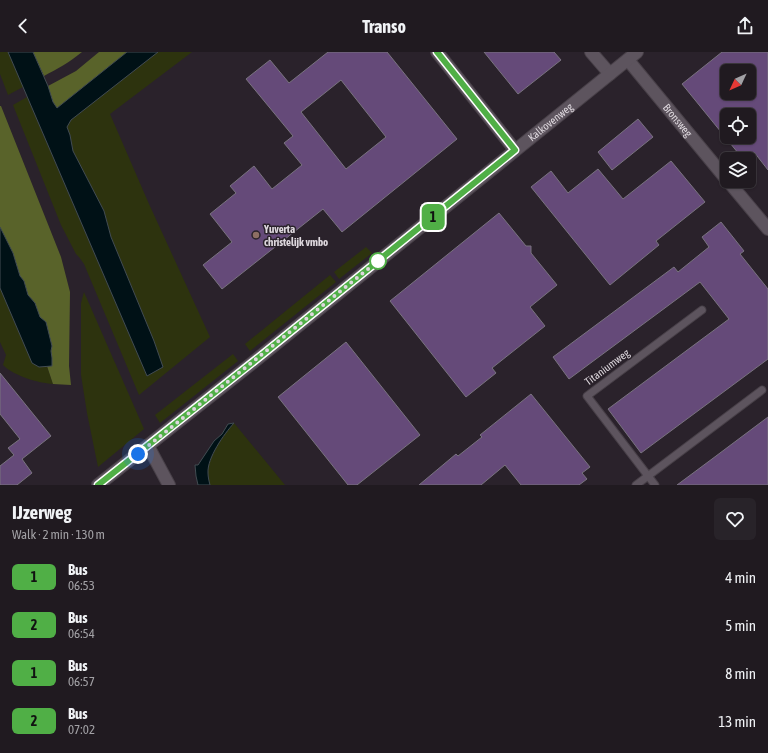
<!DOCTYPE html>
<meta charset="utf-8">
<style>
:root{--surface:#201a20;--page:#282329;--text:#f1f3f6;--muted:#a2a1a5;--line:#3d383e}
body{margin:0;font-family:"Asap Condensed",sans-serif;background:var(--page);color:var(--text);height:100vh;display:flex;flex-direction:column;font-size:15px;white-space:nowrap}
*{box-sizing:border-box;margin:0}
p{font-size:13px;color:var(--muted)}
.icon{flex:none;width:22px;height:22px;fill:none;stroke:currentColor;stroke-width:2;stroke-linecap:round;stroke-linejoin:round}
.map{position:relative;height:433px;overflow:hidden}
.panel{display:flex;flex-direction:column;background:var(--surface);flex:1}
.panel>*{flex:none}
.badge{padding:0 8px;border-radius:6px;font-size:14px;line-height:26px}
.needle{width:26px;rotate:226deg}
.controls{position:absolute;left:720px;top:12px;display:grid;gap:8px}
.controls a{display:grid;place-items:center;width:36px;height:36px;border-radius:6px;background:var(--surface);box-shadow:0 1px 3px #0004,0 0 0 1px var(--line);font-size:20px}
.you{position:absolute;width:20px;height:20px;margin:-10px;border:3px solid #fff;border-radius:50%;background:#1a73e8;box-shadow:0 0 0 6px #1a73e833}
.map>.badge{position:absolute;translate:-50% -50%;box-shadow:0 0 0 2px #fff}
.round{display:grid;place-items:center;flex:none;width:42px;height:42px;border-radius:6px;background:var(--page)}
.overview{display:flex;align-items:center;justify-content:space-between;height:68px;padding:0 12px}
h1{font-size:19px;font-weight:700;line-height:30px}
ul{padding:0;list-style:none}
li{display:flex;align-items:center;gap:12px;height:48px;padding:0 12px}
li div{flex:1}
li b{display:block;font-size:15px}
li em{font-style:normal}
li .badge{min-width:44px;font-weight:700;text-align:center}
header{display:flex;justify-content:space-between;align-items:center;height:52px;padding:0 12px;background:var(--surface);font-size:18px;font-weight:700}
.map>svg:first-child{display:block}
.green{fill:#2d330e}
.forest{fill:#59632a}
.water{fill:#001116;stroke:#424c52}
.building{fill:#654a79;stroke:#79737f;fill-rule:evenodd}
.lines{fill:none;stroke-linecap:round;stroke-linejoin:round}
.lane-casing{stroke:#484048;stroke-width:9}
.street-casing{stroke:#484048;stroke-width:14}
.secondary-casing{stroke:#484048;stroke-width:14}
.lane{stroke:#5d545e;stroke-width:7}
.street{stroke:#5d545e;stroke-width:12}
.secondary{stroke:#5d545e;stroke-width:12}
.line-casing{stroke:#fff;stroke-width:9}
.line{stroke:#50af46;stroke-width:6}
.walk{stroke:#ddd7dd;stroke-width:4;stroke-dasharray:0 7.2}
.education-dot{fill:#8d6e63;stroke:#2a222b;stroke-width:1.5}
.stop-dot{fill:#fff;stroke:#50af46;stroke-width:2}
.labels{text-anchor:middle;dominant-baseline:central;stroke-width:3;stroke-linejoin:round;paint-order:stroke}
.street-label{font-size:11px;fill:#ddd7dd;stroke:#2a222b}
.poi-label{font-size:11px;font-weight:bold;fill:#ddd7dd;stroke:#2a222b;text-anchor:start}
</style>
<header><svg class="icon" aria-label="back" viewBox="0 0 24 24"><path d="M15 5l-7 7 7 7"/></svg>Transo<svg class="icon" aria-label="share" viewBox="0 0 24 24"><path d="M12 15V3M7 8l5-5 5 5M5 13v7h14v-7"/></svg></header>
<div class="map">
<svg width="768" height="433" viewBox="0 0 768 433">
<rect width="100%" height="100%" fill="#2a222b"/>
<g class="green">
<path d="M 0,0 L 8,0 L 23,35 L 8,43 L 0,22 Z"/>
<path d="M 158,0 L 192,0 L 110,62 L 149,152 L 210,285 L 139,343 L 84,212 L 79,205 L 76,202 L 61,173 L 13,53 L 27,45 L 147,324 L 163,315 L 154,289 L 111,185 L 104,159 L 73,99 L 70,83 L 67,75 L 71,68 Z"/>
<path d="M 366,195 L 372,201 L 339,227 L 334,220 Z"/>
<path d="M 330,223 L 336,230 L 250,299 L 245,292 Z"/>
<path d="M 0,236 L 32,311 L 39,315 L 47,314 L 53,332 C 38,331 14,324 3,313 L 6,303 L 0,290 Z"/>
<path d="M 84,240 L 144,377 L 98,415 L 87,361 L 81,323 L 81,251 Z"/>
<path d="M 233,302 L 238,309 L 160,371 L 155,363 Z"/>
<path d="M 234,371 L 285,433 L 210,433 C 209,429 208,425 208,421 C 207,406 224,382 234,371 Z"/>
</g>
<g class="forest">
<path d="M 33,0 L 82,0 C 70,10 57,17 44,24 Z"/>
<path d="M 99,0 L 127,0 L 57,56 L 53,50 L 48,34 L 76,19 Z"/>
<path d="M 0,54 L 1,54 L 61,205 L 70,240 L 69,314 L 71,333 L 53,332 L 47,314 L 52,306 L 35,251 L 28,243 L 24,229 L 20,224 L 13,201 L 0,175 Z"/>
</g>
<g class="water">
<path d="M 8,0 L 33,0 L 48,34 L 53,50 L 57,56 L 127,0 L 158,0 L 71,68 L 67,75 L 70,83 L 73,99 L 104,159 L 111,185 L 154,289 L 163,315 L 147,324 Z"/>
<path d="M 0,175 L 13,201 L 20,224 L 24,229 L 28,243 L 35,251 L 40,265 L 46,270 L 52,294 L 51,299 L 52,306 L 52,314 L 39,315 L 32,311 L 0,236 Z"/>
<path d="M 234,371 C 224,382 207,406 208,421 C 208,425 209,429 210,433 L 198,433 L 196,424 L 195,413 L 198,413 L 214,389 L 222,382 L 228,372 Z"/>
</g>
<g class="building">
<path d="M 328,0 L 387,0 L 457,87 L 342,180 L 323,157 L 222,237 L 203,213 L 232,190 L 210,162 L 236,141 L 230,134 L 254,114 L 272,137 L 302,113 L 284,91 L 293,84 L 246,27 L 270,8 L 289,31 ZM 341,28 L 386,85 L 346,117 L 301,60 Z"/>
<path d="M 484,0 L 554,0 L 561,8 L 518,42 Z"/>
<path d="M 722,0 L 768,0 L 768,118 L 754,100 L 746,107 L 743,107 L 682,32 ZM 727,19 L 749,19 L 749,41 L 727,41 ZM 727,63 L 749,63 L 749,85 L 727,85 Z"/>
<path d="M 638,67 L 653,85 L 612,118 L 598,100 Z"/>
<path d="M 671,109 L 705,150 L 656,189 L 659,193 L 610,233 L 531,135 L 551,119 L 568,141 L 598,117 L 623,147 Z"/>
<path d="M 499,161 L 526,194 L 531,194 L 531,201 L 557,233 L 530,255 L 545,274 L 492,316 L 496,321 L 466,345 L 390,249 Z"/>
<path d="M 721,170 L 744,199 L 740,202 L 768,237 L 768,307 L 641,401 L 608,357 L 729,267 L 700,230 L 569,327 L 553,305 L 674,215 L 678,220 L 709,195 L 702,185 Z"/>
<path d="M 346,290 L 420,383 L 357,433 L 348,433 L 278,345 Z"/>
<path d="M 0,321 L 51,384 L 22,407 L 32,421 L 17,433 L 0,433 L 0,414 L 14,403 L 8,396 L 20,387 L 0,362 Z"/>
<path d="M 531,342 L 590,415 L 582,421 L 587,427 L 579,433 L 521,433 L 505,413 L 481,433 L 419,433 L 456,402 L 458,404 L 482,385 L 480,383 Z"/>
<path d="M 768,365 L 768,433 L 677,433 L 712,407 Z"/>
</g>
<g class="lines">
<defs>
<g id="lane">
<path d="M 636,433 L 762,338"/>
<path d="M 655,433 L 587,344 L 702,258"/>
</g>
<g id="street">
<path d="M 437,0 L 515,98"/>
<path d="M 591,0 L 610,22"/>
<path id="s1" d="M 628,8 L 727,128"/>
<path d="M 728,129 L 768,177"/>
<path d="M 148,394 L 169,433"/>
</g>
<g id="secondary">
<path id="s2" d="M 98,433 L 251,312 L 637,0"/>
</g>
</defs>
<use href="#lane" class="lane-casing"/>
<use href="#street" class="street-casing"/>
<use href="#secondary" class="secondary-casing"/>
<use href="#lane" class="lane"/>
<use href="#street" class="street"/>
<use href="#secondary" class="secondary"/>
</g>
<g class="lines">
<defs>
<path id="line" d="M 98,433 L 263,302 L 515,98 L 437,0"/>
</defs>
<use href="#line" class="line-casing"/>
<use href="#line" class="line"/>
<path class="walk" d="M 138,402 L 378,209"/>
</g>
<circle class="education-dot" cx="256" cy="183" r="4"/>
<circle class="stop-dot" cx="378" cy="209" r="8"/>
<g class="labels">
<g class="street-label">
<text stroke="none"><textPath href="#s1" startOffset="78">Bronsweg</textPath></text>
<text stroke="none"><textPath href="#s2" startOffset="580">Kalkovenweg</textPath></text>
<text transform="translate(607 315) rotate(-37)">Titaniumweg</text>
</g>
<g class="poi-label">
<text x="264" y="177">Yuverta<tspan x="264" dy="13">christelijk vmbo</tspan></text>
</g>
</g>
</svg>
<div class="controls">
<a><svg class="needle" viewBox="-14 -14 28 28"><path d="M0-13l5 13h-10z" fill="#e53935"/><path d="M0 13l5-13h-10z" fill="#a2a1a5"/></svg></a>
<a><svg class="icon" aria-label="locate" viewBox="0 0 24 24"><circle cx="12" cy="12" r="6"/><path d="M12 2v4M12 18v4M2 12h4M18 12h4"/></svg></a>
<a><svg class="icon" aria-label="layers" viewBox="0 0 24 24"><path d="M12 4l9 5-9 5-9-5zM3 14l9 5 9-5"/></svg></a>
</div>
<div class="you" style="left:138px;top:402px"></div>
<b class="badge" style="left:433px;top:165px;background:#50af46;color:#111">1</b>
</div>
<section class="panel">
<div class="overview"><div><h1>IJzerweg</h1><p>Walk · 2 min · 130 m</p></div><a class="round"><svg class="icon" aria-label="heart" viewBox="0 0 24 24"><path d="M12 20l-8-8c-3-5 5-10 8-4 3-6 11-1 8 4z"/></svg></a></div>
<ul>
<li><span class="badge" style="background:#50af46;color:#111">1</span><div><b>Bus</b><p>06:53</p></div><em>4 min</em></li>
<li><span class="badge" style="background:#50af46;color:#111">2</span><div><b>Bus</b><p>06:54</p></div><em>5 min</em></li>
<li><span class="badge" style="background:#50af46;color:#111">1</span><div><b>Bus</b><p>06:57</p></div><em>8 min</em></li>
<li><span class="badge" style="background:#50af46;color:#111">2</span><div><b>Bus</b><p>07:02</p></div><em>13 min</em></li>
</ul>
</section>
